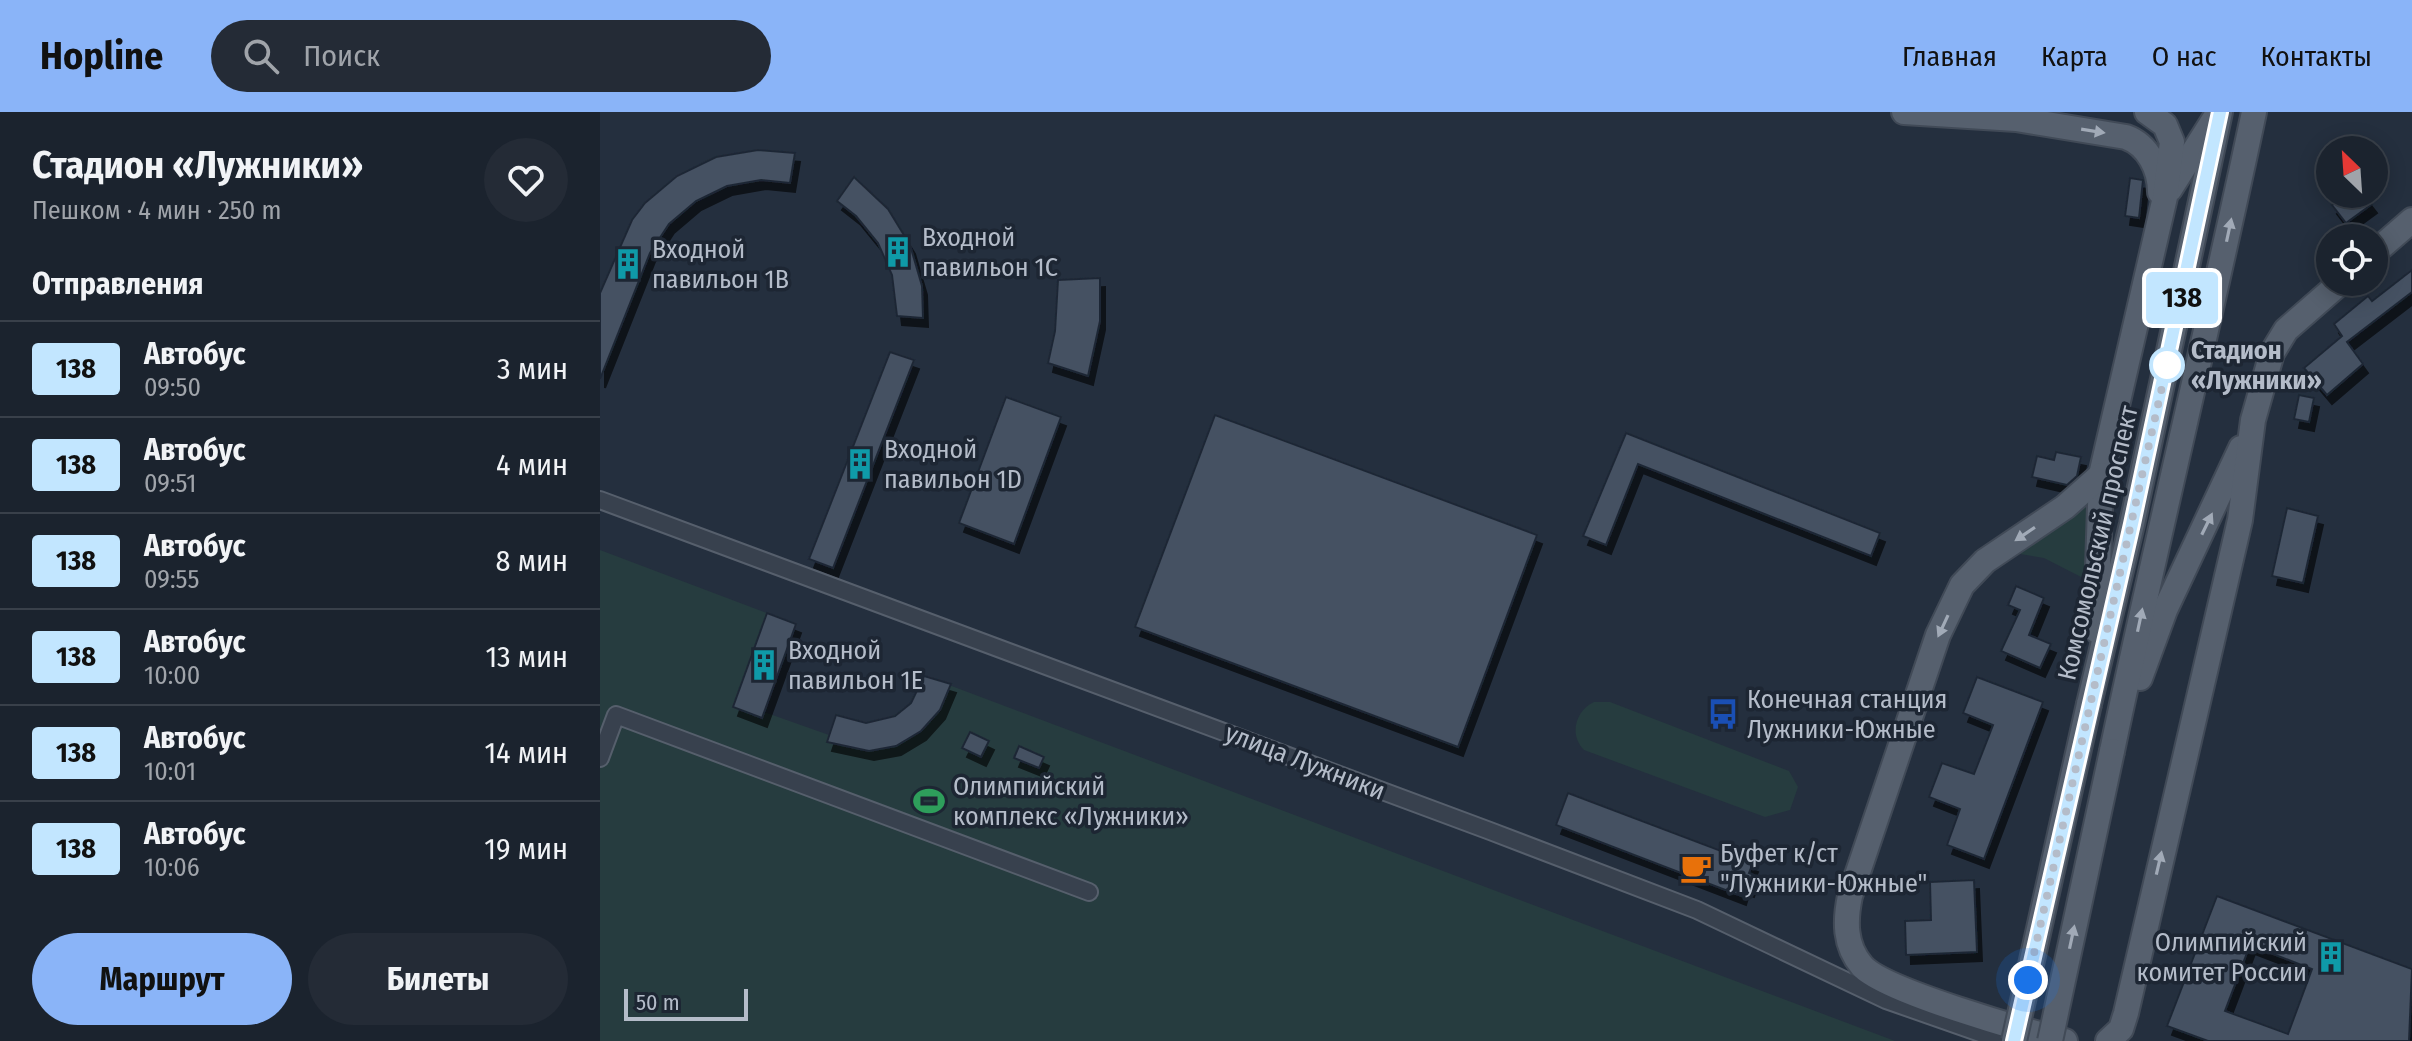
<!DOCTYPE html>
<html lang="ru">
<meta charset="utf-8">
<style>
:root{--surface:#1b232e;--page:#242b36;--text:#f1f3f6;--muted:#a0a4aa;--line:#39404a;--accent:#8ab4f8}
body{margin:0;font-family:"Fira Sans Condensed",sans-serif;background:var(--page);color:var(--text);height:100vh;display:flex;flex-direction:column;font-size:30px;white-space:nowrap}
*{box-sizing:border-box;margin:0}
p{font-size:26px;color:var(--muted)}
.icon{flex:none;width:44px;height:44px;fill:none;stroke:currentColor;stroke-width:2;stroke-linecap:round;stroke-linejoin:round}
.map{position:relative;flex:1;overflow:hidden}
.drawer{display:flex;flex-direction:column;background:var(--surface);width:600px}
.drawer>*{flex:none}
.badge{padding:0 16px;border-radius:6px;font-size:28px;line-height:52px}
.needle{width:52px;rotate:335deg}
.tools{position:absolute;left:1716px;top:24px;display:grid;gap:16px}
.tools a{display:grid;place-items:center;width:72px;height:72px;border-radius:50%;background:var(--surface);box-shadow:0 4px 20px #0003,0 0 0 2px var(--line);font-size:40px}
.scale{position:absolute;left:24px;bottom:20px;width:124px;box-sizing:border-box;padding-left:8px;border:4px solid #b4bcc9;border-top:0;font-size:22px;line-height:28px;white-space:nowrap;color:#b4bcc9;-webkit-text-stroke:6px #1d2633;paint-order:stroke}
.you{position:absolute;width:40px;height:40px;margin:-20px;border:6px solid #fff;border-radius:50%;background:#1a73e8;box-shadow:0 0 0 12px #1a73e833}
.map>.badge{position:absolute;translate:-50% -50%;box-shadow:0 0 0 4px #fff}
h2{padding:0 32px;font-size:30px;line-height:72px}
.round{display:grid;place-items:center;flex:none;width:84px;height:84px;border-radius:42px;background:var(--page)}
.overview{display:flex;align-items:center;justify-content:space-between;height:136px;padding:0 32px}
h1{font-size:38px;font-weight:700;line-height:60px}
.primary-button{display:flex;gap:16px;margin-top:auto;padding:16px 32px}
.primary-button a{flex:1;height:92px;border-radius:48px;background:var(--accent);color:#111;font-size:32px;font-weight:700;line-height:92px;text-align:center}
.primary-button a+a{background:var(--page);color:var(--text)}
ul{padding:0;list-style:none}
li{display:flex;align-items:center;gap:24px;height:96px;padding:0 32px;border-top:2px solid var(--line)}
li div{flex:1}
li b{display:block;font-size:30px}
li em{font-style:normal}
li .badge{min-width:88px;font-weight:700;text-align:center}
header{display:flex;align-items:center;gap:48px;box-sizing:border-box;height:112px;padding:0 40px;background:var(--accent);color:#111}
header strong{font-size:38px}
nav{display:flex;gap:44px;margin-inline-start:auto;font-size:28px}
.search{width:560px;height:72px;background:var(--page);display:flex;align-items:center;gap:20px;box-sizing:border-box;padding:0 28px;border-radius:44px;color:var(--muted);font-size:30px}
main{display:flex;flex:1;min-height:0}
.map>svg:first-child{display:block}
.green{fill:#263c3f}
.building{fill:#455162;stroke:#1f2835;stroke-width:2;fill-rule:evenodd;filter:url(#shadow)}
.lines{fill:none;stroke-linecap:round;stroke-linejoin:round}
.street-casing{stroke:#565f6c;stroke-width:20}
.primary-casing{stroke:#414a57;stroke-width:28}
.street{stroke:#38414e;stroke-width:16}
.primary{stroke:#56606e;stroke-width:24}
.primary-bridge-casing{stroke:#414a57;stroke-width:28;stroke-linecap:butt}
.primary-bridge{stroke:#56606e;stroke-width:24}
.oneway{fill:#a1aab7}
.line-casing{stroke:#fff;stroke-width:18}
.line{stroke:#c2e6ff;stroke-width:12}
.walk{stroke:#b4bcc9;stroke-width:8;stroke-dasharray:0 14.4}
.stop-dot{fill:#fff;stroke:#c2e6ff;stroke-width:4}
.labels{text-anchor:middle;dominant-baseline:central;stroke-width:7;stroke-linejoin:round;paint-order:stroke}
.poi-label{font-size:26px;fill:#b4bcc9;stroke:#1d2633;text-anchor:start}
.stop-label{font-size:26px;font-weight:bold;fill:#b4bcc9;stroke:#1d2633;text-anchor:start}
.street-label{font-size:26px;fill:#b4bcc9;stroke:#1d2633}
</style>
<header>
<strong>Hopline</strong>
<div class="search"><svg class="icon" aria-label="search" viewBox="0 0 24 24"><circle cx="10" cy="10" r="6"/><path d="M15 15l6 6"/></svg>Поиск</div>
<nav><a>Главная</a><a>Карта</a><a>О нас</a><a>Контакты</a></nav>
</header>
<main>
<section class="drawer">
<div class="overview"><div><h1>Стадион «Лужники»</h1><p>Пешком · 4 мин · 250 m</p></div><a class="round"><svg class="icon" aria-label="heart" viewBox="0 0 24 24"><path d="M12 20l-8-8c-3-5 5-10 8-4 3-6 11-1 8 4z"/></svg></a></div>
<h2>Отправления</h2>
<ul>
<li><span class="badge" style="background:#c2e6ff;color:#111">138</span><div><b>Автобус</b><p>09:50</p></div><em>3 мин</em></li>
<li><span class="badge" style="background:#c2e6ff;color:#111">138</span><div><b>Автобус</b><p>09:51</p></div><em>4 мин</em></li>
<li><span class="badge" style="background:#c2e6ff;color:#111">138</span><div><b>Автобус</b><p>09:55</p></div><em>8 мин</em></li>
<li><span class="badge" style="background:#c2e6ff;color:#111">138</span><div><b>Автобус</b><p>10:00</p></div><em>13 мин</em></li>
<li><span class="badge" style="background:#c2e6ff;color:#111">138</span><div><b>Автобус</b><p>10:01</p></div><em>14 мин</em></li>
<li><span class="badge" style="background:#c2e6ff;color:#111">138</span><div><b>Автобус</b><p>10:06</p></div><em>19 мин</em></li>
</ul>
<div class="primary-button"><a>Маршрут</a><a>Билеты</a></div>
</section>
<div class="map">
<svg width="1812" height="929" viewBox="0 0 1812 929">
<defs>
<filter id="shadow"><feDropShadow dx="5" dy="9" stdDeviation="0" flood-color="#0009"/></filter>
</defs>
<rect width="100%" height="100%" fill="#242f3e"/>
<g class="green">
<path d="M 1493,382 L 1487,468 L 1444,446 L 1420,442 L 1483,394 Z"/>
<path d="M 0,438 L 196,512 L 164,600 L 229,623 L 236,603 C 274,621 312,604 325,564 L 1295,929 L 0,929 Z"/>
<path d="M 994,590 L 1010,590 L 1189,659 L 1198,675 L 1190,698 L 1165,705 L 984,638 C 969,623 975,599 994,590 Z"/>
</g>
<g class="building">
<path d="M 158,38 L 195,41 L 190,71 L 161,68 L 127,74 L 96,89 L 69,112 L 50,141 L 0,267 L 0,181 L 32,108 L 45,91 L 77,64 L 116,45 Z"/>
<path d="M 254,65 L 288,97 L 310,133 L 322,174 L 323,206 L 297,204 L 292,163 L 278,131 L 256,104 L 237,89 Z"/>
<path d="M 1530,66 L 1543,68 L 1539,106 L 1525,104 Z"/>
<path d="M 1748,82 L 1764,82 L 1772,92 L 1746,111 L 1732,93 Z"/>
<path d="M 1812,158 L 1812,180 L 1747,230 L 1763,252 L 1727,283 L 1704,256 L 1742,224 L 1734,212 L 1768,184 L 1772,189 Z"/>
<path d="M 500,166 L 500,209 L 488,264 L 448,251 L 455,219 L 458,168 Z"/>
<path d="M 290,240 L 314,248 L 233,456 L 209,447 Z"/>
<path d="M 1699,283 L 1714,286 L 1709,310 L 1694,307 Z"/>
<path d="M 406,285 L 461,305 L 414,432 L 359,411 Z"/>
<path d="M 615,303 L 937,423 L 858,635 L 535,515 Z"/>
<path d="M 1026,321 L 1280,421 L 1271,444 L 1038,352 L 1006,433 L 983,424 Z"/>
<path d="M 1456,340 L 1481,345 L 1477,364 L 1467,373 L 1432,365 L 1437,344 L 1454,348 Z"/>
<path d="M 1687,396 L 1718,404 L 1703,471 L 1672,464 Z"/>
<path d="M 1416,474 L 1444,486 L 1429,523 L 1451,532 L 1440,556 L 1401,539 L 1420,498 L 1408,493 Z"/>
<path d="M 167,501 L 196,512 L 162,606 L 133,595 Z"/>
<path d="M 324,564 L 351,572 L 340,598 L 321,619 L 296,634 L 269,639 L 227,630 L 236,603 L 266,611 L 295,604 L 311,591 Z"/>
<path d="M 1377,565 L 1443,590 L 1384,747 L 1347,733 L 1360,697 L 1329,685 L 1342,651 L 1374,662 L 1393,613 L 1363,601 Z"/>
<path d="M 370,620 L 389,629 L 381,645 L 362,636 Z"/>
<path d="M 419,634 L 444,645 L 439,656 L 414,646 Z"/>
<path d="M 968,681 L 1153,751 L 1149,761 L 1154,763 L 1149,776 L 1144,774 L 1141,784 L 956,713 Z"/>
<path d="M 1374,768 L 1377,840 L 1306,843 L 1305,809 L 1331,808 L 1330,770 Z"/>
<path d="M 1617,784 L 1812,857 L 1809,929 L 1608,929 L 1567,914 ZM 1650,833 L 1712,857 L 1688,922 L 1625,899 Z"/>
</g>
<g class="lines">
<defs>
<g id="street">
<path d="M 0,388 L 890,719 L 1097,798 L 1286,888 L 1403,929"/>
<path d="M 0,646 L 16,603 L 489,780"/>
</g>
<g id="primary">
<path d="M 1304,0 L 1416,7 L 1526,25 C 1548,33 1560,57 1560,80"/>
<path d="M 1570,77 L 1615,6"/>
<path d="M 1774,141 L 1812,108"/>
<path d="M 1496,518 L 1501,363 L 1565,85 L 1572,30 L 1565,13 L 1547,0"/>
<path d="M 1540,566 L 1565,498 L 1641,336"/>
<path d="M 1489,592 L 1532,412 L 1620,0"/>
<path d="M 1512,639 C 1557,425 1609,214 1654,0"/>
<path d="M 1465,929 C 1427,919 1284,879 1262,854 C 1244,833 1245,808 1250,784 L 1338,523 L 1362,473 L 1385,449 L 1465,395 L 1501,363"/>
<path d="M 1508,929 L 1521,917 L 1526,901 L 1640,408 L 1653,308 L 1672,241 L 1686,218 L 1741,170"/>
</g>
</defs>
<use href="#street" class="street-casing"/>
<use href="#primary" class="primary-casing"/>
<use href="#street" class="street"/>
<use href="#primary" class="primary"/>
<defs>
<g id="primary-bridge">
<path d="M 1414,929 L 1489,592"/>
<path d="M 1450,929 L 1512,639"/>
</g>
</defs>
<use href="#primary-bridge" class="primary-bridge-casing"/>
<use href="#primary-bridge" class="primary-bridge"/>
</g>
<defs><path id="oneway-solid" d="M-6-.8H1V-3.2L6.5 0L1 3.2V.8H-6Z" transform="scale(2)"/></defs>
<g class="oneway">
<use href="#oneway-solid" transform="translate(1493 19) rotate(9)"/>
<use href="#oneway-solid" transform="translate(1629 118) rotate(-78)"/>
<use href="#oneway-solid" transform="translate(1607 412) rotate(-64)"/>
<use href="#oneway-solid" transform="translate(1425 422) rotate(146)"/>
<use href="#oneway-solid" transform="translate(1540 508) rotate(-78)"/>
<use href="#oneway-solid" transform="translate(1343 514) rotate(115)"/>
<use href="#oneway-solid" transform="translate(1559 751) rotate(-77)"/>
<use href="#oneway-solid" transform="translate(1472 825) rotate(-78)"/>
</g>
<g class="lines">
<defs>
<path id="line" d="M 1414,929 L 1532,412 L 1620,0"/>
</defs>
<use href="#line" class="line-casing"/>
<use href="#line" class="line"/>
<path class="walk" d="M 1428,868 L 1567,253"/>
</g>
<defs>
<symbol id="building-bare" viewBox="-9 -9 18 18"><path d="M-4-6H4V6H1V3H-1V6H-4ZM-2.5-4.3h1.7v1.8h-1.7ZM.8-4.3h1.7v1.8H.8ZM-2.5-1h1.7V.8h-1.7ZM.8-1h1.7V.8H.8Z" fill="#0f9aa8" stroke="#1d2633" stroke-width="2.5" paint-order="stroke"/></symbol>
<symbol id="bus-bare" viewBox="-9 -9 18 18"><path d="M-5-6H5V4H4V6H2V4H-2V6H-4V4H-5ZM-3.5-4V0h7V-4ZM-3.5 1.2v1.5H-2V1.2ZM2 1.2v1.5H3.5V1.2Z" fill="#1a4fb4" stroke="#1d2633" stroke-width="2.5" paint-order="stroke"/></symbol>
<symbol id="stadium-bare" viewBox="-9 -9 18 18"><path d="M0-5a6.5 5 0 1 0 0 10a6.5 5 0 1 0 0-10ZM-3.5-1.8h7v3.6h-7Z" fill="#2e9e5b" stroke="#1d2633" stroke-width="2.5" paint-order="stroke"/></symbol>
<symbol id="cafe-bare" viewBox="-9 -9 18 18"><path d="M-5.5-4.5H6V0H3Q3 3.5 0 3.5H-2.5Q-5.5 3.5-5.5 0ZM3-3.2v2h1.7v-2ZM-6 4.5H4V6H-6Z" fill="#e8710a" stroke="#1d2633" stroke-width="2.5" paint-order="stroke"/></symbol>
</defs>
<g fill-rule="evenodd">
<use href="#building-bare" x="276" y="118" width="44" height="44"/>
<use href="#building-bare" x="6" y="130" width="44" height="44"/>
<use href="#building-bare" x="238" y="330" width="44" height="44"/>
<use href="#building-bare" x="142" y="531" width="44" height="44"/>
<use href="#bus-bare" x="1101" y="580" width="44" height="44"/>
<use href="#stadium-bare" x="307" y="667" width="44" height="44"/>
<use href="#cafe-bare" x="1074" y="734" width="44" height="44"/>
<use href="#building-bare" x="1709" y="823" width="44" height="44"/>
</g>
<circle class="stop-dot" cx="1567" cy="253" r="16"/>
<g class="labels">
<g class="poi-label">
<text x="322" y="125">Входной<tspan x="322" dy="30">павильон 1C</tspan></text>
<text x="52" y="137">Входной<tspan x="52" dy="30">павильон 1B</tspan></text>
<text x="284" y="337">Входной<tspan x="284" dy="30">павильон 1D</tspan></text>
<text x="188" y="538">Входной<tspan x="188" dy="30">павильон 1E</tspan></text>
<text x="1147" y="587">Конечная станция<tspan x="1147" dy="30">Лужники-Южные</tspan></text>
<text x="353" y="674">Олимпийский<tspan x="353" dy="30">комплекс «Лужники»</tspan></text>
<text x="1120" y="741">Буфет к/ст<tspan x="1120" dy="30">"Лужники-Южные"</tspan></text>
<text x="1707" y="830" text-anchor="end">Олимпийский<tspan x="1707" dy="30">комитет России</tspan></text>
</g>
<g class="stop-label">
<text x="1591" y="238">Стадион<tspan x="1591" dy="30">«Лужники»</tspan></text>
</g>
<g class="street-label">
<text transform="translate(1498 431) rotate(-77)">Комсомольский проспект</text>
<text transform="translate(705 650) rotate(21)">улица Лужники</text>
</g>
</g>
</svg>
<div class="tools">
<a><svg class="needle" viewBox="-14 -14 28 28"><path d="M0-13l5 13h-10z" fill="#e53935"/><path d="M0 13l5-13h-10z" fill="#a0a4aa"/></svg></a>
<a><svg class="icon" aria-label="locate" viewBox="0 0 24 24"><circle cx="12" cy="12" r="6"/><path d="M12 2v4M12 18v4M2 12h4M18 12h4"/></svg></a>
</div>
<div class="scale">50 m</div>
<div class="you" style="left:1428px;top:868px"></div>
<b class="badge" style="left:1582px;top:186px;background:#c2e6ff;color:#111">138</b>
</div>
</main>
